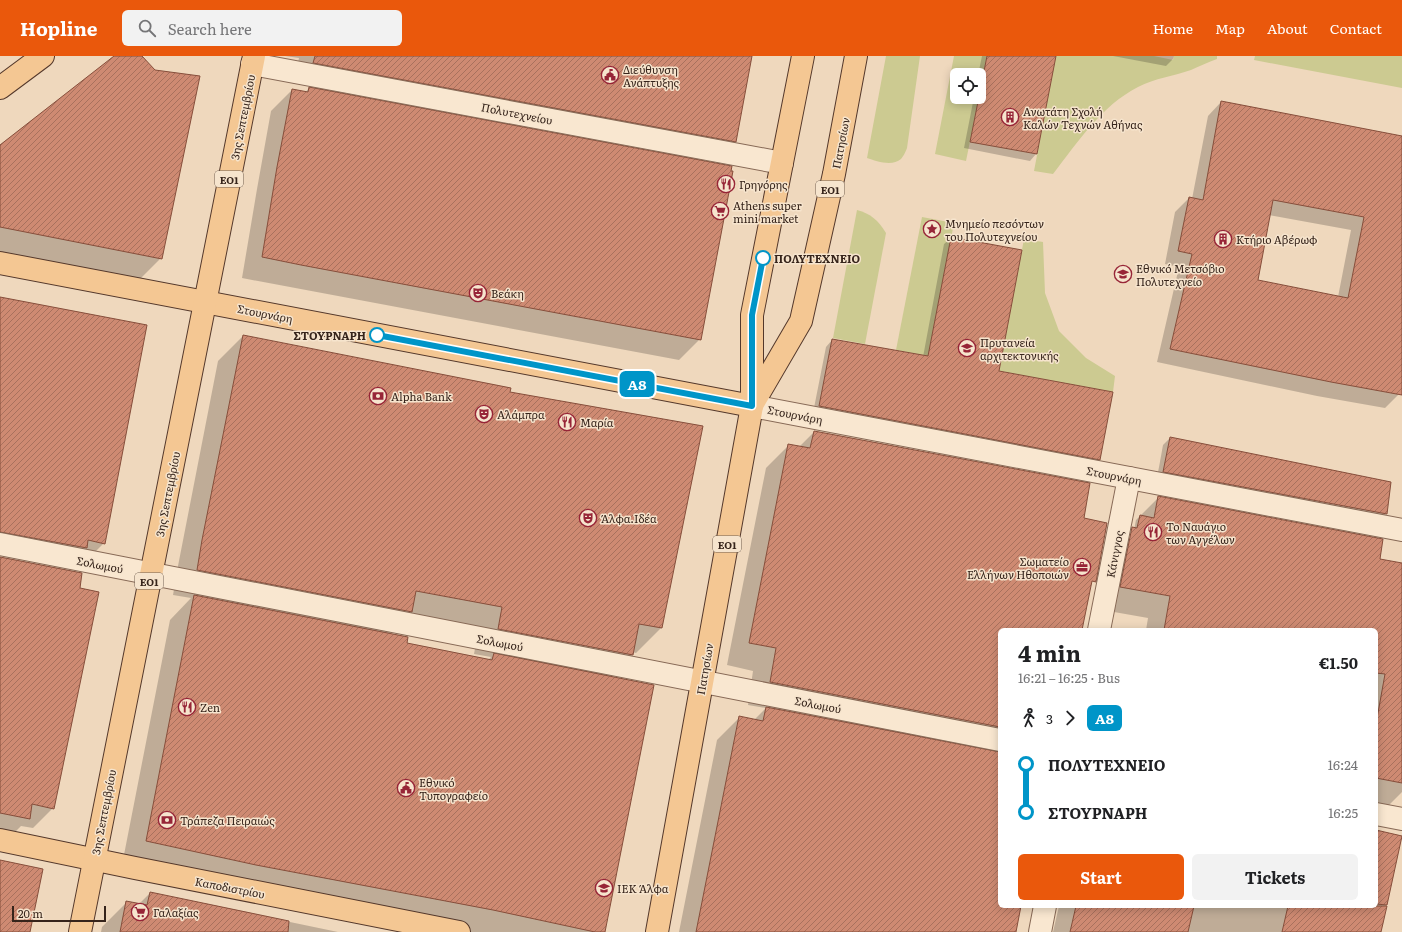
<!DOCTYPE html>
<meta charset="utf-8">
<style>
:root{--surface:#fff;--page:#f2f2f2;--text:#202124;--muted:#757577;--accent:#ea580c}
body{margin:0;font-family:Literata,serif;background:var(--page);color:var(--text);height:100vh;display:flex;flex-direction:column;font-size:15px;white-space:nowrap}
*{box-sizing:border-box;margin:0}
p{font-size:13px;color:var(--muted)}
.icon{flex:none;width:22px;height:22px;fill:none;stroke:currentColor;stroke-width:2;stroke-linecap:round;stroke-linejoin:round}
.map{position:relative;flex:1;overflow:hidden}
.sheet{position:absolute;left:998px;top:572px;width:380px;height:280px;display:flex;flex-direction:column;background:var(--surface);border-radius:6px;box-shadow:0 2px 10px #0003}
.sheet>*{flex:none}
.badge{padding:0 8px;border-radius:6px;font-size:14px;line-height:26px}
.buttons{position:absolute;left:950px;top:12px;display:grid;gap:8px}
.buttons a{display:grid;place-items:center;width:36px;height:36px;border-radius:6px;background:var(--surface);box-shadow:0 2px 10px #0003;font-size:20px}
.scale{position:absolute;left:12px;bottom:10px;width:94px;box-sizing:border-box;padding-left:4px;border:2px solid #36241b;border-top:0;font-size:11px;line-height:14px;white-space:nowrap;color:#36241b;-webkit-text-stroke:3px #f6e4cd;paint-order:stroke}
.map>.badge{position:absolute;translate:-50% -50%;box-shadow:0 0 0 2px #fff}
.legs{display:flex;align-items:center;gap:6px;height:44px;padding:0 20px;font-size:13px}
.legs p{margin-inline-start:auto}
.overview{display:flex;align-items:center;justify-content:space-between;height:68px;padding:0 20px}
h1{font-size:22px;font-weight:700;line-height:30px}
.action{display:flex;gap:8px;margin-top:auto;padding:8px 20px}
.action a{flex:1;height:46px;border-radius:6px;background:var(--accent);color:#fff;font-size:16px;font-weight:700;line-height:46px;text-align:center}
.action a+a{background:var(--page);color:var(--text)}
ul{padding:0 20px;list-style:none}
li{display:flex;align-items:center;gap:14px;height:48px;font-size:15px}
li i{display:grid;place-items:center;width:6px;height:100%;margin:0 5px;background:currentColor}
li i::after{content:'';width:10px;height:10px;margin:-5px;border:3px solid;border-radius:50%;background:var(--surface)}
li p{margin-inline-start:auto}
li:first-child i{background:linear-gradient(#0000 50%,currentColor 0)}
li:last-child i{background:linear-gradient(currentColor 50%,#0000 0)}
header{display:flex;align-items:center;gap:24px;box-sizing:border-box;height:56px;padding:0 20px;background:var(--accent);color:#fff}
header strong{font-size:19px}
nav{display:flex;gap:22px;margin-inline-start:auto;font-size:14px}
.search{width:280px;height:36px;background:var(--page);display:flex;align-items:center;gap:10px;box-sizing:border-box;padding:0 14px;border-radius:6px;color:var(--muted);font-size:15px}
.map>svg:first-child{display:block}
.green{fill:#ccca91}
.shadow{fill:#0003;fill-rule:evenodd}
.building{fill:url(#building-hatch);stroke:#864e3b;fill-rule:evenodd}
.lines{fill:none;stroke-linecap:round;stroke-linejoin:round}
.minor-casing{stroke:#876956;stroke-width:24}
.major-casing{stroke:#54382b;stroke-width:24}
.minor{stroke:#f9e7d0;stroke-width:22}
.major{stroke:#f4c793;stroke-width:22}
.line-1-casing{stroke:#fff;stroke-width:9}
.line-1{stroke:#0095c8;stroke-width:6}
.stop-1-dot{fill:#fff;stroke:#0095c8;stroke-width:2}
.labels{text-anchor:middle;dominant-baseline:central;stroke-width:3;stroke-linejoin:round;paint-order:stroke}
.shield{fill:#f6e4cd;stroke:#705e50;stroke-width:1}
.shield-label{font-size:10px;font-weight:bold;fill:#36241b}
.poi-label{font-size:11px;fill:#36241b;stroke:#f6e4cd;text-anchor:start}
.street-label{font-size:11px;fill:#36241b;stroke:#f6e4cd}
.stop-label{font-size:11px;font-weight:bold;fill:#36241b;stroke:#f6e4cd;text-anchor:start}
</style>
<header>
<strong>Hopline</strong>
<div class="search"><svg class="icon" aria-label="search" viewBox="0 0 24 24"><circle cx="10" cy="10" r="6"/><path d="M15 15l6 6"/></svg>Search here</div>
<nav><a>Home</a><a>Map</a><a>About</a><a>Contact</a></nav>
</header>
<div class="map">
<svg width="1402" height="876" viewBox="0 0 1402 876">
<defs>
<pattern id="building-hatch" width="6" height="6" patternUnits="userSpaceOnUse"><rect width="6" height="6" fill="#ce8a72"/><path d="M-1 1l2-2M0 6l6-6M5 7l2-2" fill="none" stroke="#a8715d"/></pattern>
</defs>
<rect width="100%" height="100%" fill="#efd8bd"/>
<g class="green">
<path d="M 886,0 L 920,0 L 907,92 C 906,95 903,101 901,103 C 892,111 876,105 867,102 Z"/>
<path d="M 954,0 L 987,0 L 979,40 L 979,19 L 957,19 L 957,41 L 979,41 L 966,105 L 935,98 Z"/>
<path d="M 1056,0 L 1154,0 L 1173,4 L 1174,0 L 1217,0 L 1217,3 C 1208,6 1200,10 1191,14 C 1174,20 1155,22 1138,31 C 1101,50 1078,86 1053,118 L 1034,115 Z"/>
<path d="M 1255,0 L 1402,0 L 1402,32 L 1254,4 Z"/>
<path d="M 857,154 C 871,158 878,164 886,177 L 865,288 L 833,282 Z"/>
<path d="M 922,161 L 954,167 L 928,300 L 896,294 Z"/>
<path d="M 1024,183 L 1043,186 L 1045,237 L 1059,275 L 1086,302 L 1115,320 L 1113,336 L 999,315 Z"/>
</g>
<g class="shadow">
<path d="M 116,0 L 141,0 L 161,202 L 135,228 L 0,202 L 0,89 Z"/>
<path d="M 285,0 L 750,0 L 735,85 L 715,105 L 294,26 L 299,2 Z"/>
<path d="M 982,0 L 1055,0 L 1036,98 L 1030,105 L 964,92 L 974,41 L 979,41 L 978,19 Z"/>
<path d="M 1113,0 L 1174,0 L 1173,3 L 1166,10 Z"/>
<path d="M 309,32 L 700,283 L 679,304 L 242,222 L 257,133 L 271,55 L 292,34 L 305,37 Z"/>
<path d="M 1221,46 L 1402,81 L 1402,321 L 1399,338 L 1385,352 L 1317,340 L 1157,306 L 1179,211 L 1165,208 L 1175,156 L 1189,142 L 1192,143 L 1208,60 ZM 1269,159 L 1351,174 L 1338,241 L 1257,225 Z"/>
<path d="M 951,182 L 998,315 L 1099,403 L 1092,410 L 813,357 L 826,291 L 832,284 L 923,301 L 944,188 Z"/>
<path d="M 0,242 L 104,487 L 84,507 L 0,499 Z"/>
<path d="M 243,280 L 509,337 L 661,572 L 636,597 L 632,596 L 632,599 L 610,621 L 604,876 L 461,876 L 122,809 L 170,564 L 191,542 L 173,539 L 178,510 L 218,305 ZM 405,562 L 478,576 L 474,598 L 491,601 L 488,604 L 405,588 L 389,578 Z"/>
<path d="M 814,376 L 1083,463 L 1081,574 L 1000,574 L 1000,850 L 1020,850 L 1015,876 L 679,876 L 717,684 L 740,661 L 754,664 L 766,652 L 748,649 L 753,615 L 727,609 L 766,412 L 789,389 L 799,391 Z"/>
<path d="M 1170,382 L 1390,427 L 1386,458 L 1379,465 L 1157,422 L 1163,389 Z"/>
<path d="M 1159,441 L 1347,499 L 1402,510 L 1402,736 L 1387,751 L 1376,749 L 1376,574 L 1146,574 L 1148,562 L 1114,556 L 1127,485 L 1133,479 L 1136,464 Z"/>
<path d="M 0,502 L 53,752 L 33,772 L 21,770 L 9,782 L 0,780 Z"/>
<path d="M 1376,775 L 1401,780 L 1380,876 L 1053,876 L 1059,850 L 1376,850 Z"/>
<path d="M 150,837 L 338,876 L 101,876 L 102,871 L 127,846 L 138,849 Z"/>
</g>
<g class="building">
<path d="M 114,0 L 142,0 L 155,14 L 200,20 L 162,203 L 0,171 L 0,89 Z"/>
<path d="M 315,0 L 752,0 L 736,86 L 313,7 Z"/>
<path d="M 987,0 L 1056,0 L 1037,98 L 970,86 Z"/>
<path d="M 309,31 L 732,110 L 731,115 L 733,115 L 701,284 L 301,209 L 262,201 L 277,111 L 292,33 L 308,36 Z"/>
<path d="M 1221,45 L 1402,80 L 1402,339 L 1331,326 L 1170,293 L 1192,198 L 1178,195 L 1189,141 L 1203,144 ZM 1273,144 L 1364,161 L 1348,242 L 1258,224 Z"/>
<path d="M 951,181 L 1022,194 L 999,315 L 1113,336 L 1100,404 L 819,350 L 832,283 L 928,300 Z"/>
<path d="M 0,241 L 147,269 L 105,488 L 88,484 L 87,492 L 0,476 Z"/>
<path d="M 243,279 L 511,332 L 510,336 L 703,370 L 662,572 L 639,568 L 633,599 L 498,573 L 502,551 L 416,535 L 412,556 L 197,514 L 202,484 Z"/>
<path d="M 814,375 L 1090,427 L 1084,462 L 1107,467 L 1096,526 L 1092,525 L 1082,574 L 1000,574 L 1000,671 L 770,626 L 776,592 L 749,587 L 788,388 L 810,392 Z"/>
<path d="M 1170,381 L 1391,426 L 1387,458 L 1163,416 Z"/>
<path d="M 1158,440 L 1383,483 L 1380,503 L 1402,507 L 1402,727 L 1376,722 L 1376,668 L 1385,618 L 1376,617 L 1376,574 L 1164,574 L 1170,540 L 1120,531 L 1132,471 L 1137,472 L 1140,459 L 1154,462 Z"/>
<path d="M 0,501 L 82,517 L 80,532 L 99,536 L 54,753 L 32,748 L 30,763 L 0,757 Z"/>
<path d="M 194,539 L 408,581 L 407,587 L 492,604 L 494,597 L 654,629 L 605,876 L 595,876 L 493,854 L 256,809 L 146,785 Z"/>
<path d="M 766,651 L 1000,696 L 1000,850 L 1021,850 L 1016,876 L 696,876 L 739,660 L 763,665 Z"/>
<path d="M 1376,774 L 1402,780 L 1387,849 L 1376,848 Z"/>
<path d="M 0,804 L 43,813 L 30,876 L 0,876 Z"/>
<path d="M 150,836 L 289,865 L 288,876 L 120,876 L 126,845 L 147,849 Z"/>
<path d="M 1076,850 L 1194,850 L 1188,876 L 1070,876 Z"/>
<path d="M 1288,850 L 1387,850 L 1381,876 L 1282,876 Z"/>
</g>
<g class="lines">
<defs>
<g id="minor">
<path d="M 252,8 L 782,107"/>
<path d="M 752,350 L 1402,474"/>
<path d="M 0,488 L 1000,684"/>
<path d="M 1099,574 L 1129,422"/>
<path d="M 1376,758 L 1402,763"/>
<path d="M 1040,876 L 1045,850"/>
</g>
<g id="major">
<path d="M 0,32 L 43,0"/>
<path d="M 0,207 L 752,350"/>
<path d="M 752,349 L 801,265 L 834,118 L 856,0"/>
<path d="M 0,784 L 135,812 L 459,876"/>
<path d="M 80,876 L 254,0"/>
<path d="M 657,876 L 752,350 L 752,259 L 803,0"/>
</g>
</defs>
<use href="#minor" class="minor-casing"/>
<use href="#major" class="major-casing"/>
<use href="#minor" class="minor"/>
<use href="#major" class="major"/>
</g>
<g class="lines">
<defs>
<path id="line-1" d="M 377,279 L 752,350 L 752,259 L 763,202"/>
</defs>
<use href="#line-1" class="line-1-casing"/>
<use href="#line-1" class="line-1"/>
</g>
<defs>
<symbol id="civic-ring" viewBox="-11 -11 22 22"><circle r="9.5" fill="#f6e4cd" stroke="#972537" stroke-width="1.5"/><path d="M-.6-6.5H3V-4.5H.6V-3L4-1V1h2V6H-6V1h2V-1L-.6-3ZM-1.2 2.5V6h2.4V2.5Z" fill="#972537"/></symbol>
<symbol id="building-ring" viewBox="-11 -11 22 22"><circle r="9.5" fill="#f6e4cd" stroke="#972537" stroke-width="1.5"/><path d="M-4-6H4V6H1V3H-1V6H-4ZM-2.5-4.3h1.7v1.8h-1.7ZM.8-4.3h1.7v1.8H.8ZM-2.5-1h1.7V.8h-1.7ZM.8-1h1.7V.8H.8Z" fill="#972537"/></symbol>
<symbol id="restaurant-ring" viewBox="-11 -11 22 22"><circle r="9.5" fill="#f6e4cd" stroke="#972537" stroke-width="1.5"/><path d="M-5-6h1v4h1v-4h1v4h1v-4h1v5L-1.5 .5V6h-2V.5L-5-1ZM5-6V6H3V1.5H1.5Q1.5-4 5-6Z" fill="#972537"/></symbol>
<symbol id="supermarket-ring" viewBox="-11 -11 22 22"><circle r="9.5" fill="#f6e4cd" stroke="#972537" stroke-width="1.5"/><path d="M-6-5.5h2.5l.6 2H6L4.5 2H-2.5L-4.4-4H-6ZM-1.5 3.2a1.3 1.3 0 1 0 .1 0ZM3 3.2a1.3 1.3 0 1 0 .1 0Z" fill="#972537"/></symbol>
<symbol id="sight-ring" viewBox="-11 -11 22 22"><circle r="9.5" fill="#f6e4cd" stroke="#972537" stroke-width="1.5"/><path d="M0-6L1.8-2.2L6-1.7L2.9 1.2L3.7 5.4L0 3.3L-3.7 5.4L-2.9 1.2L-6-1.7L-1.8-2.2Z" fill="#972537"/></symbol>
<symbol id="university-ring" viewBox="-11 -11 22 22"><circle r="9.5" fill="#f6e4cd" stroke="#972537" stroke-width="1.5"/><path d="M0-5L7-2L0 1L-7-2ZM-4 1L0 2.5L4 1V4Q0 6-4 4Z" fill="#972537"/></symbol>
<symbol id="theatre-ring" viewBox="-11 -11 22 22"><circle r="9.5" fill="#f6e4cd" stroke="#972537" stroke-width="1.5"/><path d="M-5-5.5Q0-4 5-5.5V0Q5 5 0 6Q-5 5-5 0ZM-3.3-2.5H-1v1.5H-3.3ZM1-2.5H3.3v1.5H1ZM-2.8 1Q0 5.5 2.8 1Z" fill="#972537"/></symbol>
<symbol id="bank-ring" viewBox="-11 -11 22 22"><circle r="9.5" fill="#f6e4cd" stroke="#972537" stroke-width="1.5"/><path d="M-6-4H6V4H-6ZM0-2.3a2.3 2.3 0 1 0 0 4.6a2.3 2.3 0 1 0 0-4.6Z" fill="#972537"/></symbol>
<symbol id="office-ring" viewBox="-11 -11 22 22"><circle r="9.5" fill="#f6e4cd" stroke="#972537" stroke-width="1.5"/><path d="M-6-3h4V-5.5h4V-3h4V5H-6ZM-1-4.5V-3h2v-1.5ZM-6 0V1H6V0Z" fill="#972537"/></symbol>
<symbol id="school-ring" viewBox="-11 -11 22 22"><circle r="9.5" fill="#f6e4cd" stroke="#972537" stroke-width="1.5"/><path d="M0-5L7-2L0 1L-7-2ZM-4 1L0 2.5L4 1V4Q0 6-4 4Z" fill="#972537"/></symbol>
</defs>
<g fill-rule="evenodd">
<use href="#civic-ring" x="600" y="9" width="20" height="20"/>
<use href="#building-ring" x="1000" y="51" width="20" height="20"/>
<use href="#restaurant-ring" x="716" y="118" width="20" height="20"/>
<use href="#supermarket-ring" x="710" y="145" width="20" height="20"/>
<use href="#sight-ring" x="922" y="163" width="20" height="20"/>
<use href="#building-ring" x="1213" y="173" width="20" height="20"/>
<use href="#university-ring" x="1113" y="208" width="20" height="20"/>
<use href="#theatre-ring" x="468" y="227" width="20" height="20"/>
<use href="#university-ring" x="957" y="282" width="20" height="20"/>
<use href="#bank-ring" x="368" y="330" width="20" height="20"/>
<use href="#theatre-ring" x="474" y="348" width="20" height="20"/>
<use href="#restaurant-ring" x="557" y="356" width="20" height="20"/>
<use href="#theatre-ring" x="578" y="452" width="20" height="20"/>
<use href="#restaurant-ring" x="1143" y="466" width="20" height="20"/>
<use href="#office-ring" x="1072" y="501" width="20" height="20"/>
<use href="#restaurant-ring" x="177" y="641" width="20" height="20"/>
<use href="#civic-ring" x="396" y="722" width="20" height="20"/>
<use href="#bank-ring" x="157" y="754" width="20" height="20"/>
<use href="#school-ring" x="594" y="822" width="20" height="20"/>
<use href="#supermarket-ring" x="130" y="846" width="20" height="20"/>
</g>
<g class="stop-1-dot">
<circle cx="763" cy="202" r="7"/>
<circle cx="377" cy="279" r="7"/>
</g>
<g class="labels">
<g class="shield">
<rect x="215" y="115" width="28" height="16" rx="3"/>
<rect x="816" y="125" width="28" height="16" rx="3"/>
<rect x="713" y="480" width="28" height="16" rx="3"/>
<rect x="135" y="517" width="28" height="16" rx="3"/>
</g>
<g class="shield-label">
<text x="229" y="123">ΕΟ1</text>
<text x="830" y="133">ΕΟ1</text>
<text x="727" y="488">ΕΟ1</text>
<text x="149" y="525">ΕΟ1</text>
</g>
<g class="poi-label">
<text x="623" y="13">Διεύθυνση<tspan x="623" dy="13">Ανάπτυξης</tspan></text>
<text x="1023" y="55">Ανωτάτη Σχολή<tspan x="1023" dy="13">Καλών Τεχνών Αθήνας</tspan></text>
<text x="739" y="128">Γρηγόρης</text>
<text x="733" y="149">Athens super<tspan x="733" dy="13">mini market</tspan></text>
<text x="945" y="167">Μνημείο πεσόντων<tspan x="945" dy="13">του Πολυτεχνείου</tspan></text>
<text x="1236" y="183">Κτήριο Αβέρωφ</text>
<text x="1136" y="212">Εθνικό Μετσόβιο<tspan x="1136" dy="13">Πολυτεχνείο</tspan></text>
<text x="491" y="237">Βεάκη</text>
<text x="980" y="286">Πρυτανεία<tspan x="980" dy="13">αρχιτεκτονικής</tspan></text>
<text x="391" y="340">Alpha Bank</text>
<text x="497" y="358">Αλάμπρα</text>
<text x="580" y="366">Μαρία</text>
<text x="601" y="462">Άλφα.Ιδέα</text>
<text x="1166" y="470">Το Ναυάγιο<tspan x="1166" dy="13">των Αγγέλων</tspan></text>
<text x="1069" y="505" text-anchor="end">Σωματείο<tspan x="1069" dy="13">Ελλήνων Ηθοποιών</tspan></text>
<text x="200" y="651">Zen</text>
<text x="419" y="726">Εθνικό<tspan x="419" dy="13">Τυπογραφείο</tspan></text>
<text x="180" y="764">Τράπεζα Πειραιώς</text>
<text x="617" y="832">ΙΕΚ Άλφα</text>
<text x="153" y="856">Γαλαξίας</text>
</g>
<g class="street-label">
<text transform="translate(517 57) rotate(11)">Πολυτεχνείου</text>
<text transform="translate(242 61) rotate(-79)">3ης Σεπτεμβρίου</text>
<text transform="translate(840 87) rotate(-79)">Πατησίων</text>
<text transform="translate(265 257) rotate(11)">Στουρνάρη</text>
<text transform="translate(795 358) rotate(11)">Στουρνάρη</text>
<text transform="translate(1114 419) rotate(11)">Στουρνάρη</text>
<text transform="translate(167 438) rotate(-79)">3ης Σεπτεμβρίου</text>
<text transform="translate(1114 498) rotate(-79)">Κάνιγγος</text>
<text transform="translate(100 508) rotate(11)">Σολωμού</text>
<text transform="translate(500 586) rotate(11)">Σολωμού</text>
<text transform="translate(704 613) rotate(-80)">Πατησίων</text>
<text transform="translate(818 648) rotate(11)">Σολωμού</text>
<text transform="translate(103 756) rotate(-79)">3ης Σεπτεμβρίου</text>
<text transform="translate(230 831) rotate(11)">Καποδιστρίου</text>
</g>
<g class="stop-label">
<text x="774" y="202">ΠΟΛΥΤΕΧΝΕΙΟ</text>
<text x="366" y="279" text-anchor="end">ΣΤΟΥΡΝΑΡΗ</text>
</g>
</g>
</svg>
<div class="buttons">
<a><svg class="icon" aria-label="locate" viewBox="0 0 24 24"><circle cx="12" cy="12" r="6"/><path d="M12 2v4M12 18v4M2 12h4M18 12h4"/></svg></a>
</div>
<div class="scale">20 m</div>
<b class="badge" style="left:637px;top:328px;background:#0095c8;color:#fff">A8</b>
<section class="sheet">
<div class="overview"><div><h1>4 min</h1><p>16:21 – 16:25 · Bus</p></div><b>€1.50</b></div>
<div class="legs"><svg class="icon" aria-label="walk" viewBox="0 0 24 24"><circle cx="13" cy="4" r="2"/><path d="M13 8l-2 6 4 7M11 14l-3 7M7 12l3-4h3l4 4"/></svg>3<svg class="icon" aria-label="forward" viewBox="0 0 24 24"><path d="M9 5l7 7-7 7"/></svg><b class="badge" style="background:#0095c8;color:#fff">A8</b></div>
<ul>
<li><i style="color:#0095c8"></i><b>ΠΟΛΥΤΕΧΝΕΙΟ</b><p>16:24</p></li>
<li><i style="color:#0095c8"></i><b>ΣΤΟΥΡΝΑΡΗ</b><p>16:25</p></li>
</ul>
<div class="action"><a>Start</a><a>Tickets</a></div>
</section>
</div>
